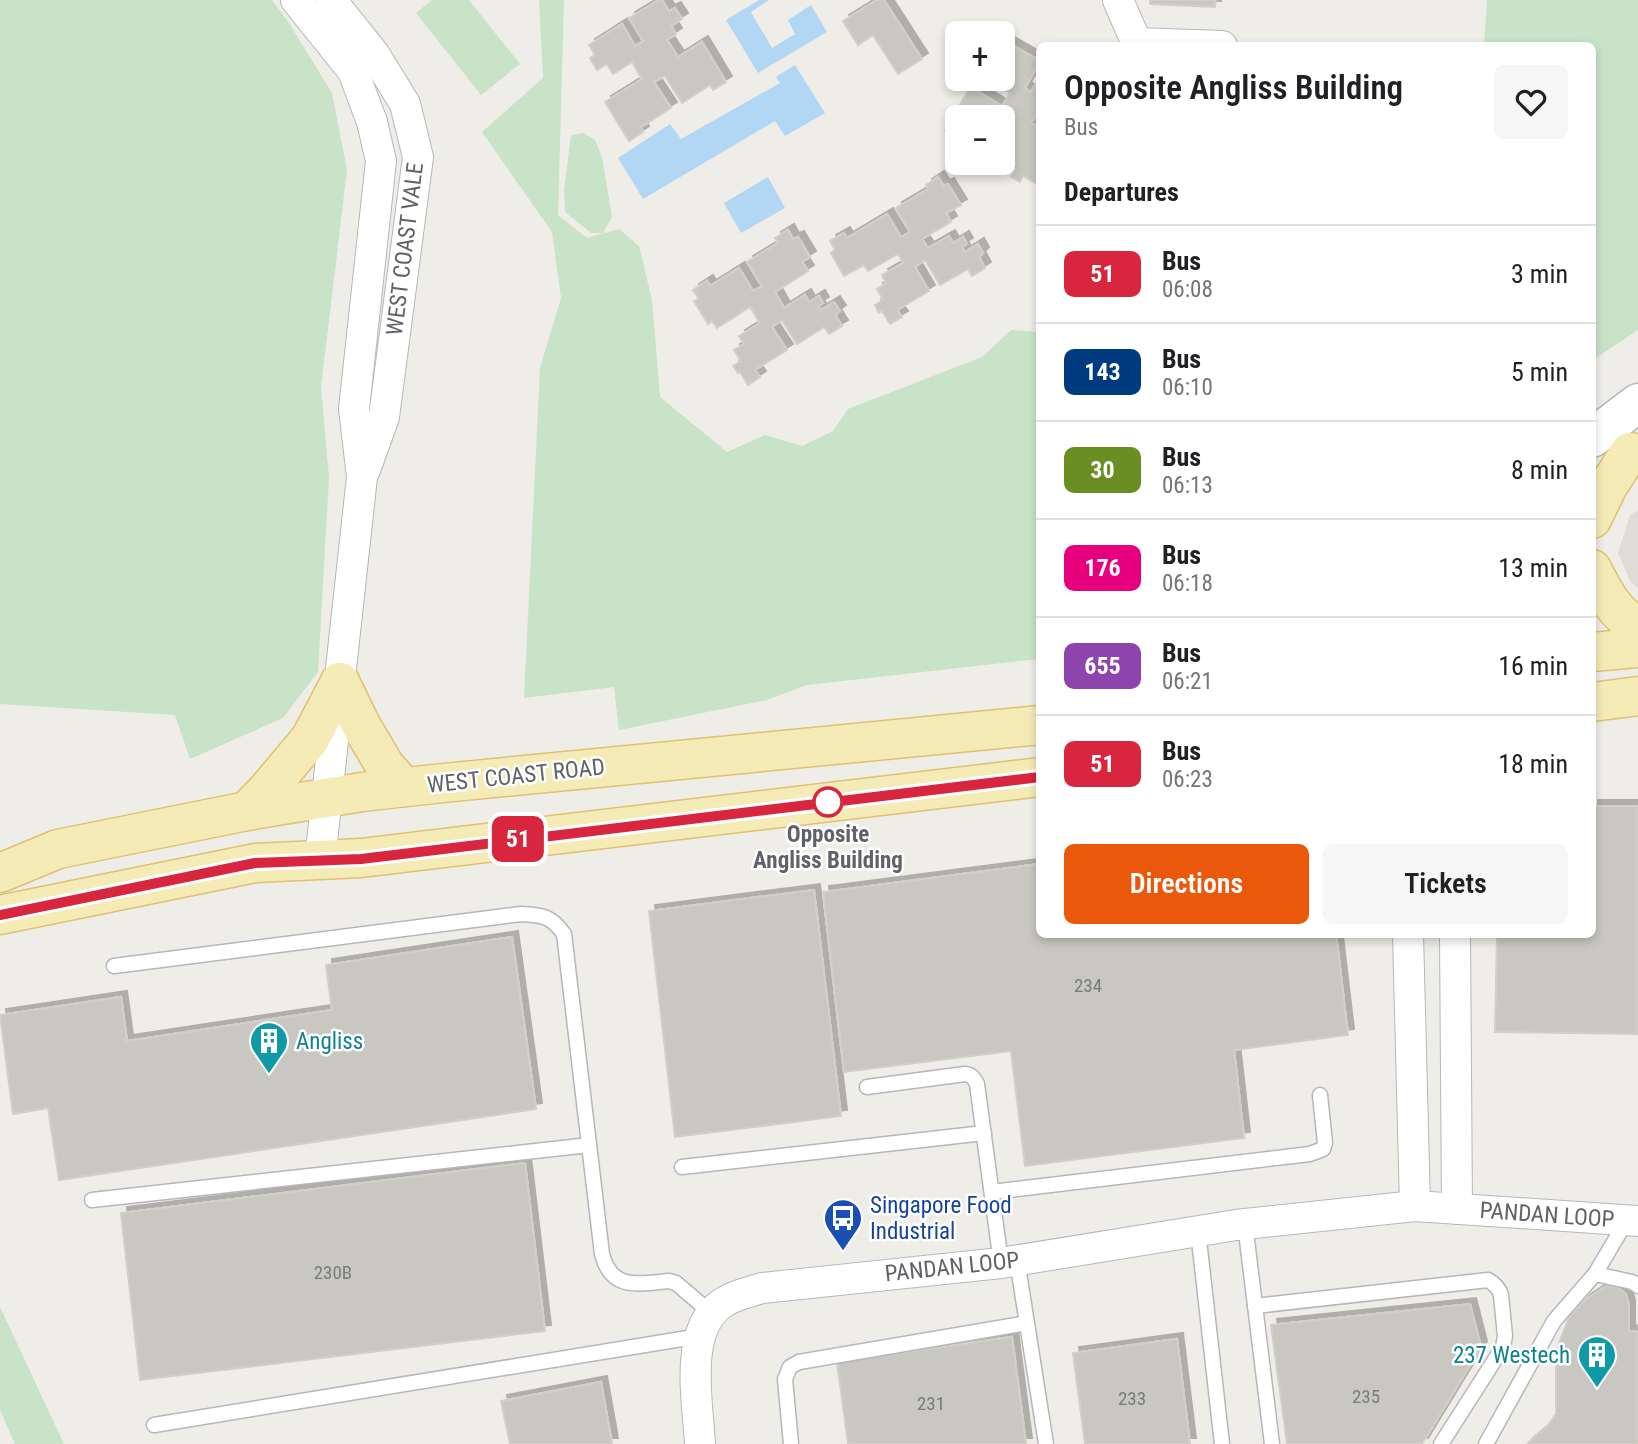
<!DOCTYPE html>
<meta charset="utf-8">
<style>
:root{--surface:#fff;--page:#f6f6f6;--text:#202124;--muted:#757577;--line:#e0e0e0;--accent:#ea580c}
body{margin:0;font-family:"Roboto Condensed",sans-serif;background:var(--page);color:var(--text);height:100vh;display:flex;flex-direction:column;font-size:26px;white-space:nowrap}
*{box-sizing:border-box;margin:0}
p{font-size:23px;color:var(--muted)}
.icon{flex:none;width:38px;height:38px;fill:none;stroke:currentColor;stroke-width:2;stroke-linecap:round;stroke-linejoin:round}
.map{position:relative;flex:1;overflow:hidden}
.details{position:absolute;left:1036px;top:42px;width:560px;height:896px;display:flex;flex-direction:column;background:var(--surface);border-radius:10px;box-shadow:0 4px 10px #0003}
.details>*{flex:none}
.badge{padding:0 14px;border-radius:10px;font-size:24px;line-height:46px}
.buttons{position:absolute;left:945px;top:21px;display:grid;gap:14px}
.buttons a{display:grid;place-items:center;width:70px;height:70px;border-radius:10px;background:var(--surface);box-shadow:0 4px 10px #0003;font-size:35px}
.map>.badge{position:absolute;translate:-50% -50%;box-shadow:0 0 0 4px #fff}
h2{padding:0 28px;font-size:26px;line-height:63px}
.round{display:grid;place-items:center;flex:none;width:74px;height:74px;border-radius:10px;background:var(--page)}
.summary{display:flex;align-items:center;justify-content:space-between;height:119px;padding:0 28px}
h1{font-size:33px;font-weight:600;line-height:52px}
.primary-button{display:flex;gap:14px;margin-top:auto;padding:14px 28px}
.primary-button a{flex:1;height:80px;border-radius:10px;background:var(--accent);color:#fff;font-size:28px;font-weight:600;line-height:80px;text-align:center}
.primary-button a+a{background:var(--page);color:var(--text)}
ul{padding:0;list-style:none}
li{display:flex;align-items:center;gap:21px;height:98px;padding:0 28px;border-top:2px solid var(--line)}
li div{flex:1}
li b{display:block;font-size:26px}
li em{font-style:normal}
li .badge{min-width:77px;font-weight:700;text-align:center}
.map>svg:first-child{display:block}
.education{fill:#dfdcd6}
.green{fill:#c8e3c8}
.water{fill:#b2d7f4}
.building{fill:#c8c7c2;stroke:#d3cfc7;stroke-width:2;filter:url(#shadow)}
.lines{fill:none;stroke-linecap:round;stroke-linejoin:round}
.lane-casing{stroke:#b5b7ba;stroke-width:17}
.street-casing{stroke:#b5b7ba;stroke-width:32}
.secondary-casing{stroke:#b4b6ba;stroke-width:41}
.primary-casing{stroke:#e0c170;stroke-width:41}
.lane{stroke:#fff;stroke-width:14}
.street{stroke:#fff;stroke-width:30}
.secondary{stroke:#fff;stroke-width:38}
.primary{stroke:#f5ebb7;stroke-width:38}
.line-casing{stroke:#fff;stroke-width:16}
.line{stroke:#d7263d;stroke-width:10}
.stop-dot{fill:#fff;stroke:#d7263d;stroke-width:3.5}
.labels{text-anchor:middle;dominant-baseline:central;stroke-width:5;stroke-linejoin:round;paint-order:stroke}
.number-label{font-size:19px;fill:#797b7d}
.street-label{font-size:23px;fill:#5f6266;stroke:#fff}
.stop-label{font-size:23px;font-weight:bold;fill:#5f6266;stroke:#fff}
.culture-label{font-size:23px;fill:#0d838f;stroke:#fff;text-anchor:start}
.transit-label{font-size:23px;fill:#164399;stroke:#fff;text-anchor:start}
</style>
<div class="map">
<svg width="1638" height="1444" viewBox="0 0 1638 1444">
<defs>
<filter id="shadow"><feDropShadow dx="6" dy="-6" stdDeviation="0" flood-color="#0004"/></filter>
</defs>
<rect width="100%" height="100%" fill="#efede8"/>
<path class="education" d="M 1638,510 L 1638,588 L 1631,583 L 1618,553 L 1630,515 Z"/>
<g class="green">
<path d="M 0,0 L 272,0 L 289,23 L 332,93 L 347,170 L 321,387 L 329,478 L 318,672 L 283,718 L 190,759 L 175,715 L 0,704 Z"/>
<path d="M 432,0 L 469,0 L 520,64 L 481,95 L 416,13 Z"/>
<path d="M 539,0 L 564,0 L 558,215 L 587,238 L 619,229 L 639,246 L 652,300 L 660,397 L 727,452 L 765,435 L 802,446 L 833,431 L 848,409 L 982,357 L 1011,330 L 1039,332 L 1039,659 L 807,685 L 767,700 L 619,730 L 614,687 L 524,698 L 540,368 L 561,298 L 552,232 L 482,132 L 543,78 Z"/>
<path d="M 1487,0 L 1638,0 L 1638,330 L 1593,360 L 1592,46 L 1484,45 Z"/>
<path d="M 584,133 L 595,140 L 602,157 L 612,217 L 603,233 L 591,233 L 565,212 L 564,191 L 571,135 Z"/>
<path d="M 0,1307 L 64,1444 L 15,1444 L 0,1410 Z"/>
</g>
<g class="water">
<path d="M 759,0 L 769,0 L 751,12 L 772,48 L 795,34 L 788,20 L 811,5 L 827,32 L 758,73 L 726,20 Z"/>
<path d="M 795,65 L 825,113 L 785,136 L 775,121 L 643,199 L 618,158 L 670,124 L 681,139 L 780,83 L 776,77 Z"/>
<path d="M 768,177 L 785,208 L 741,233 L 724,203 Z"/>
</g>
<g class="building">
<path d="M 659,0 L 662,0 L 669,11 L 675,8 L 682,19 L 671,26 L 676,34 L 667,40 L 678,57 L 702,42 L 726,82 L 713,90 L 710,85 L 682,103 L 665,76 L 654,82 L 671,108 L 641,127 L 643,132 L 629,141 L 605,102 L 642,79 L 632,62 L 613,74 L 607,64 L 597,70 L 590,58 L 595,55 L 589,45 L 622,24 L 635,46 L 643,41 L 629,18 Z"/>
<path d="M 877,0 L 884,0 L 922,59 L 898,74 L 873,35 L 858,45 L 843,21 Z"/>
<path d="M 1150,0 L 1216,0 L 1215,7 L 1150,4 Z"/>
<path d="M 1003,40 L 1040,61 L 1025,88 L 1031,92 L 1040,77 L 1040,108 L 1031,123 L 1040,128 L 1040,175 L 1035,183 L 1023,176 L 1020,182 L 1011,177 L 1016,169 L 1005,162 L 1011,152 L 1003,148 L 1009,137 L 1003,133 L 1003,117 L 957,117 L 957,138 L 945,131 L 970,87 L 1002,106 L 1010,93 L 985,79 L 1003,79 Z"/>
<path d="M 938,177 L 944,186 L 948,184 L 961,205 L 946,213 L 951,222 L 922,239 L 928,248 L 949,236 L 953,243 L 963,237 L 967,244 L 962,247 L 965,252 L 978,244 L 983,253 L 979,257 L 985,268 L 972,276 L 968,269 L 940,285 L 925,260 L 915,267 L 929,291 L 897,310 L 902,317 L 890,324 L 882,311 L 879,313 L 875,305 L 883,300 L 877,289 L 886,283 L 882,275 L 903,263 L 898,254 L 868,271 L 864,265 L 844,276 L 831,253 L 835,250 L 830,241 L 844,233 L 847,238 L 887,214 L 901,237 L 910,232 L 896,208 L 928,189 L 926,185 Z"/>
<path d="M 788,230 L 793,239 L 798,237 L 810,257 L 802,262 L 808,271 L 775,292 L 784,308 L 805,295 L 809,302 L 819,296 L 823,303 L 818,306 L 821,310 L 834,302 L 840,311 L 835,315 L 842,326 L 829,334 L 824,327 L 797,344 L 782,320 L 772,327 L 787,350 L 755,370 L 760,377 L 748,385 L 740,372 L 738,373 L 733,366 L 741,361 L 734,350 L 744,344 L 739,336 L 760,323 L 750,307 L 717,328 L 712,321 L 708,324 L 694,301 L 699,299 L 693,290 L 707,281 L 710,286 L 739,268 L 753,291 L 762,286 L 747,262 L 778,243 L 775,238 Z"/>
<path d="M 1592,806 L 1638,806 L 1638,1034 L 1495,1032 L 1497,934 L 1592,934 Z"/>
<path d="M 1040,864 L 1040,934 L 1336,934 L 1348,1035 L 1234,1050 L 1244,1138 L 1025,1166 L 1011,1051 L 844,1072 L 823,892 Z"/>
<path d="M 814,890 L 841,1116 L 675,1137 L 649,911 Z"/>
<path d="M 512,937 L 536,1109 L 59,1180 L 48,1108 L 13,1114 L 0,1015 L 121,997 L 127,1041 L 332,1010 L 326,965 Z"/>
<path d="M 525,1163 L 545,1331 L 140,1380 L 121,1213 Z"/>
<path d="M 1615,1286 L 1626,1294 L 1629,1306 L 1629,1331 L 1638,1332 L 1638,1444 L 1527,1444 L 1546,1428 L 1556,1414 L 1556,1364 L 1559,1343 L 1569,1317 L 1585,1300 L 1605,1287 Z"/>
<path d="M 1470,1304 L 1481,1347 L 1422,1444 L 1287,1444 L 1271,1325 Z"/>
<path d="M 1012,1337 L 1026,1444 L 848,1444 L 837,1362 Z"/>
<path d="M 1177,1339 L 1190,1444 L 1085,1444 L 1073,1353 Z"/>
<path d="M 601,1382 L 612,1444 L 510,1444 L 501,1401 Z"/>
</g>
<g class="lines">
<defs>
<g id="lane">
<path d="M 114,966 L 521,914 C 543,915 551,916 564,934 L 602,1254 C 611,1291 639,1284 669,1281 L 676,1283 L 711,1313"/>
<path d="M 867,1087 L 965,1074 C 972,1075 974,1078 977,1084 L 1001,1263"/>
<path d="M 682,1167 L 984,1133"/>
<path d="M 992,1192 L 1310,1154 L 1323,1149 L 1325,1143 L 1320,1095"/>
<path d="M 92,1200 L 589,1145"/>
<path d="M 1245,1224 L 1272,1444"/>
<path d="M 1198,1231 L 1222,1444"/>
<path d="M 1017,1260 L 1046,1444"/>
<path d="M 1595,1274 L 1632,1282 L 1638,1286"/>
<path d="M 1255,1306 L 1488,1280 C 1495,1284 1499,1288 1501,1295 L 1505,1336 L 1503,1347 L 1441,1444"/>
<path d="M 154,1425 L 700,1336"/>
<path d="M 791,1444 L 785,1379 L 790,1367 L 799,1362 L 1027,1323"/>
<path d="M 1486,1444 L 1554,1321 L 1595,1274 L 1627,1220"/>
</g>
<g id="street">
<path d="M 296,0 L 353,71 L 372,122 L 381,161 L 354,409 L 362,477 L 320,860"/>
<path d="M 331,0 L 375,55 L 405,104 L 418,157 L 384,417 L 365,470"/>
<path d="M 1118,0 L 1138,46"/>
<path d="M 1137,43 L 1222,46"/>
<path d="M 1408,934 L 1415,1206"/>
<path d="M 1455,934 L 1457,1209"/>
<path d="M 700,1444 C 698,1403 682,1325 726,1301 C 736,1295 750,1292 762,1288 L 1001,1263 L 1236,1225 L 1415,1206 L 1638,1221"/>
</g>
<path id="secondary" d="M 1592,438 L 1638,403"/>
<g id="primary">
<path d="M 1592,519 L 1608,486 L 1630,452"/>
<path d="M 1592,569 C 1603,591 1615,615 1638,626"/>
<path d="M 1592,652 L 1638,648"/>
<path d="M 340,682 L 362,727 L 385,766 L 404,787"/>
<path d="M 1592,702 L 1638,696"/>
<path d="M 247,811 L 268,789 L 310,739 L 340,682"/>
<path d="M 0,873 L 58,849 L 247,811 L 362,792 L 443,783 L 1040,725"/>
<path d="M 0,915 L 255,863 L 361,858 L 1040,777"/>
</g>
</defs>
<use href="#lane" class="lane-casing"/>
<use href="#street" class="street-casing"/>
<use href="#secondary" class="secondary-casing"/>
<use href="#primary" class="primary-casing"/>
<use href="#lane" class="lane"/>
<use href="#street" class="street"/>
<use href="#secondary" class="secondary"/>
<use href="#primary" class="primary"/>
</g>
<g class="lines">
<defs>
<path id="line" d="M 0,915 L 255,863 L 361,859 L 1040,777"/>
</defs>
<use href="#line" class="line-casing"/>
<use href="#line" class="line"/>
</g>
<defs>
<symbol id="building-pin" viewBox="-11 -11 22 30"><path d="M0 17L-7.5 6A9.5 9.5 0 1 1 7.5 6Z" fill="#0f9aa8" stroke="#fff"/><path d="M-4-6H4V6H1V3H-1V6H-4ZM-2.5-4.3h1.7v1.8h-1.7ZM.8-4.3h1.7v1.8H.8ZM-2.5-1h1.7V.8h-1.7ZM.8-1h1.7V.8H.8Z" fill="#fff"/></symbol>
<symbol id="bus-pin" viewBox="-11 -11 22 30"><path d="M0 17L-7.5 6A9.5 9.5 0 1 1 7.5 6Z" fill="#1a4fb4" stroke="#fff"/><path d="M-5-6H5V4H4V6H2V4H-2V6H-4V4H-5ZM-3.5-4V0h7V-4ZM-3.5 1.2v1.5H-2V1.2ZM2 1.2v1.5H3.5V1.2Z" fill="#fff"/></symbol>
</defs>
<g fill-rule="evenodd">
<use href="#building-pin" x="247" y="1019" width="44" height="60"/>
<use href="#bus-pin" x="821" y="1196" width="44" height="60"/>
<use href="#building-pin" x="1575" y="1333" width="44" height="60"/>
</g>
<circle class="stop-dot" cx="828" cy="802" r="14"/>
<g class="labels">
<g class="number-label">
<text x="1088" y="985">234</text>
<text x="333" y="1272">230B</text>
<text x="1366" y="1396">235</text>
<text x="1132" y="1398">233</text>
<text x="931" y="1403">231</text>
</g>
<g class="street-label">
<text transform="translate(405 249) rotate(-83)">WEST COAST VALE</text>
<text transform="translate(516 776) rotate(-6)">WEST COAST ROAD</text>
<text transform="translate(1547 1215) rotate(4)">PANDAN LOOP</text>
<text transform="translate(952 1267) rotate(-6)">PANDAN LOOP</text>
</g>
<g class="stop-label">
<text x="828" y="834">Opposite<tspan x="828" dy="26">Angliss Building</tspan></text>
</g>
<g class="culture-label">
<text x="296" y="1041">Angliss</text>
<text x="1570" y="1355" text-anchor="end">237 Westech</text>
</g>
<g class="transit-label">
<text x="870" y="1205">Singapore Food<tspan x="870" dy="26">Industrial</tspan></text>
</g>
</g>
</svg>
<div class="buttons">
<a>+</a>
<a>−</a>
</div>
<b class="badge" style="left:518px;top:839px;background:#d7263d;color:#fff">51</b>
<section class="details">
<div class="summary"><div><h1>Opposite Angliss Building</h1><p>Bus</p></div><a class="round"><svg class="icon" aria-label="heart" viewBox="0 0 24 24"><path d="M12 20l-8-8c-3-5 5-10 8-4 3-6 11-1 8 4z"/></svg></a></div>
<h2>Departures</h2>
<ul>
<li><span class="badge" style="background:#d7263d;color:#fff">51</span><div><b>Bus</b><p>06:08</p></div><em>3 min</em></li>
<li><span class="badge" style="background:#003b80;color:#fff">143</span><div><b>Bus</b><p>06:10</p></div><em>5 min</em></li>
<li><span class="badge" style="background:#6b8e23;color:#fff">30</span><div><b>Bus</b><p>06:13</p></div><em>8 min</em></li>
<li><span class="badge" style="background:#e6007e;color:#fff">176</span><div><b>Bus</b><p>06:18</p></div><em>13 min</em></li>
<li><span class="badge" style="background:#8e44ad;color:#fff">655</span><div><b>Bus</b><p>06:21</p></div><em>16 min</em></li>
<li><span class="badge" style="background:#d7263d;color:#fff">51</span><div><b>Bus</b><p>06:23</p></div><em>18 min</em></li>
</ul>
<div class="primary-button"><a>Directions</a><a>Tickets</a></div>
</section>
</div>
